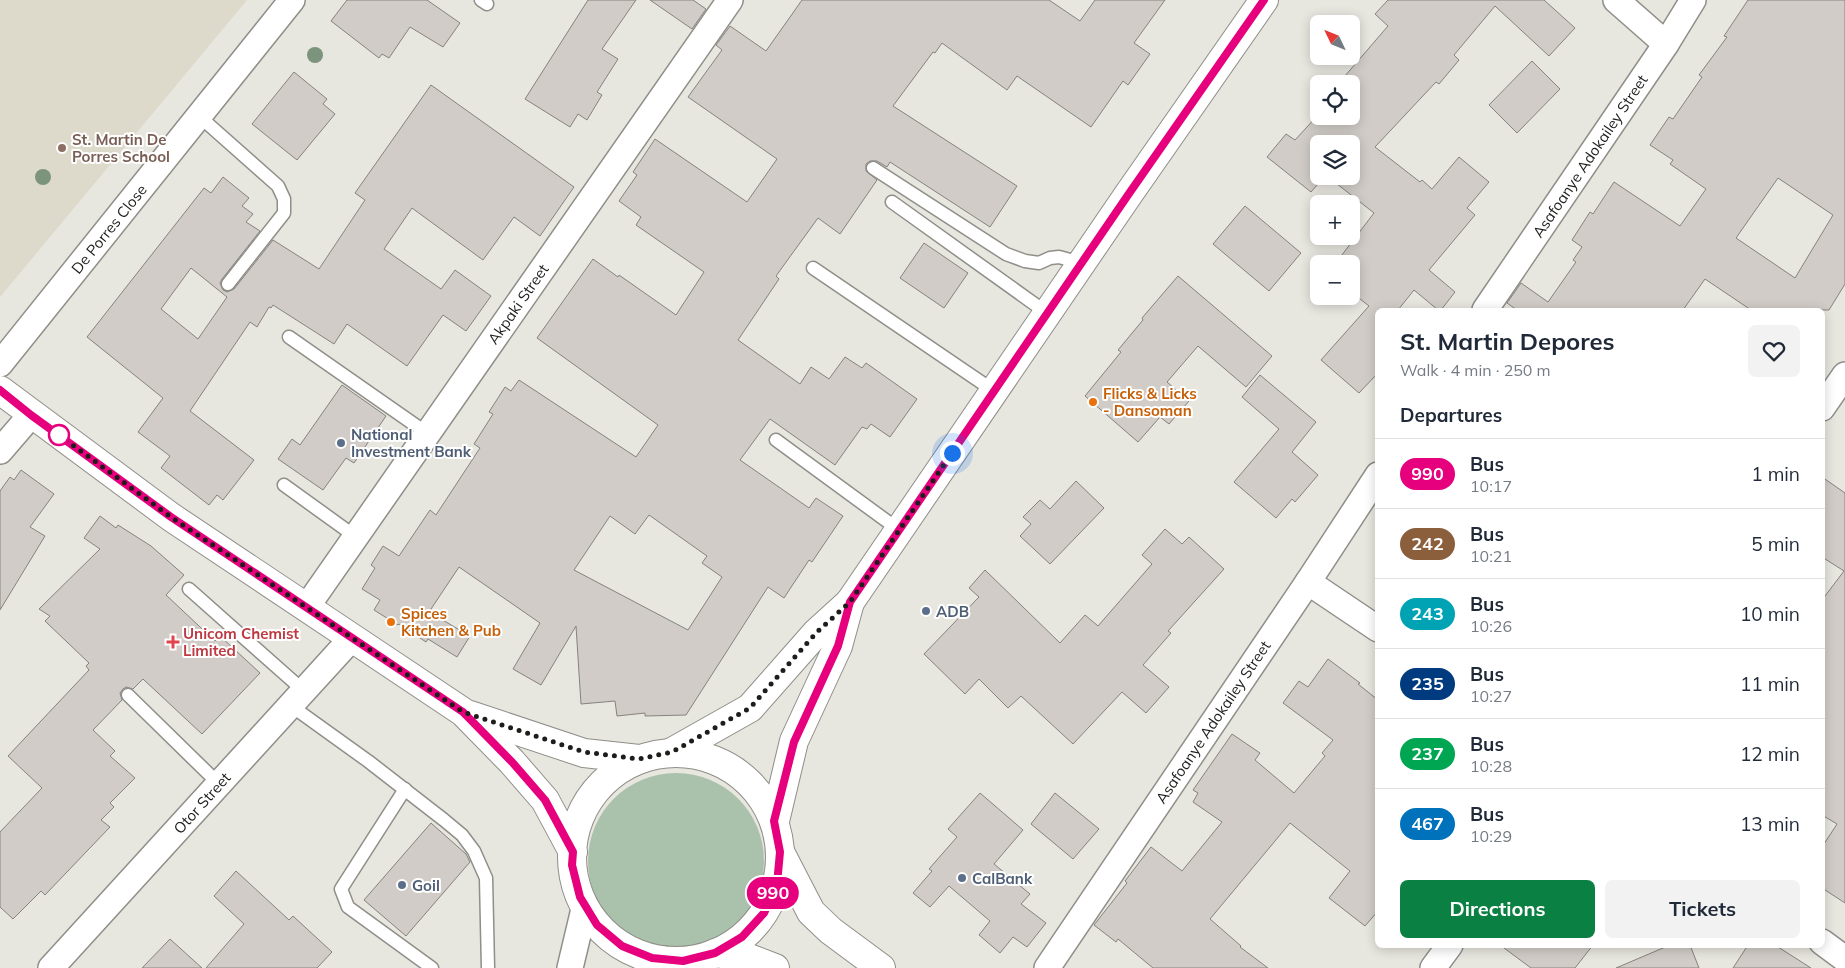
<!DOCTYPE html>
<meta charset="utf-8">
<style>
:root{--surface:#fff;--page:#f2f2f3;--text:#1f2937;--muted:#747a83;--line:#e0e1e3;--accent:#0b8043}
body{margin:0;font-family:Mulish,sans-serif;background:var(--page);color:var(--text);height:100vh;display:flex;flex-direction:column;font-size:19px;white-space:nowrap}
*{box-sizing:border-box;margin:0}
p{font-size:16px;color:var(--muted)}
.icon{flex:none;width:28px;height:28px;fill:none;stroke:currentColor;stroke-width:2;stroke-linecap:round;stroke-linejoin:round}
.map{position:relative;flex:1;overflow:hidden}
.side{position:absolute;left:1375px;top:308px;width:450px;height:640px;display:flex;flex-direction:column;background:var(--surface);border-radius:8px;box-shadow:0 2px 12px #0003}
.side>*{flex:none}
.badge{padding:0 10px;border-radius:16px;font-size:18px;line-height:32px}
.needle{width:32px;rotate:313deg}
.buttons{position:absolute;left:1310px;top:15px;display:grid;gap:10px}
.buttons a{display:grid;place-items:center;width:50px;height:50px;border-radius:8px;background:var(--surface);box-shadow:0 2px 12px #0003;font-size:25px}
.you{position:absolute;width:25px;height:25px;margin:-12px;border:4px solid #fff;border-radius:50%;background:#1a73e8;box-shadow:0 0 0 8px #1a73e833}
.map>.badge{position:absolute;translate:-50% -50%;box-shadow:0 0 0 2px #fff}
h2{padding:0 25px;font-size:19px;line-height:45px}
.round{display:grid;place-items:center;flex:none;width:52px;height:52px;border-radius:8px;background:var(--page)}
.head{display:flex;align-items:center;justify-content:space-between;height:85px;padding:0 25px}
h1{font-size:24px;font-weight:700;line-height:38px}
.action{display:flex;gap:10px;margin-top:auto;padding:10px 25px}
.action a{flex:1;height:58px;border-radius:8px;background:var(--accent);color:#fff;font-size:20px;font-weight:700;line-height:58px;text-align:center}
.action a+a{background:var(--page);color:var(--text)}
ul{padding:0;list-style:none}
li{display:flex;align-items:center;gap:15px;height:70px;padding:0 25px;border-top:1px solid var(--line)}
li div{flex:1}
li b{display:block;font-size:19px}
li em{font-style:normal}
li .badge{min-width:55px;font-weight:700;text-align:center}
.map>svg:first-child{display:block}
.built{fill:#dddacc}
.green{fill:#aac1ac}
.building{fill:#d1ccc7;stroke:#86827d;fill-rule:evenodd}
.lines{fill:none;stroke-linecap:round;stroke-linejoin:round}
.lane-casing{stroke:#8f8e88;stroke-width:15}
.street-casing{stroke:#8f8e88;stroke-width:28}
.secondary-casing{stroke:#8f8e88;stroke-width:30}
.lane{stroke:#fff;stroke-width:12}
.street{stroke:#fff;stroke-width:25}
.secondary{stroke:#fff;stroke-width:28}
.tree{fill:#7c947b}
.line-casing{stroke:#fff;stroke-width:11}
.line{stroke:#e6007e;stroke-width:8}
.walk{stroke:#1e1d1b;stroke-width:5;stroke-dasharray:0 9}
.education-dot{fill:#8d6e63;stroke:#fff;stroke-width:2}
.food-dot{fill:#e8710a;stroke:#fff;stroke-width:2}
.stop-dot{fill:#fff;stroke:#e6007e;stroke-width:2.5}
.service-dot{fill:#5c6f8a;stroke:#fff;stroke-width:2}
.health-dot{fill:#e0444e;stroke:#fff;stroke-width:2}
.labels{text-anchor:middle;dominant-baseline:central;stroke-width:4;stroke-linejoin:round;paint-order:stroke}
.education-label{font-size:15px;font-weight:bold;fill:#785e54;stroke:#fff;text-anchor:start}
.street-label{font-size:15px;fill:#1e1d1b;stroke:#fff}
.food-label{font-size:15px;font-weight:bold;fill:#c56008;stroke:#fff;text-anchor:start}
.service-label{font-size:15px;font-weight:bold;fill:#4e5e75;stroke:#fff;text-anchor:start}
.health-label{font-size:15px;font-weight:bold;fill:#be3a42;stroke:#fff;text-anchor:start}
</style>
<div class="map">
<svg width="1845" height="968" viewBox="0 0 1845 968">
<rect width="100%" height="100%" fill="#e7e6df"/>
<path class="built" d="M 0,0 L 247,0 L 0,297 Z"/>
<circle class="green" cx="676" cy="861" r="88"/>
<g class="building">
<path d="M 347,0 L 427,0 L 460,23 L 443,47 L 410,27 L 389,58 L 382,54 L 379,58 L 331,21 Z"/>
<path d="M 588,0 L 636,0 L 602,49 L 618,59 L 597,92 L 602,95 L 587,120 L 578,114 L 570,127 L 525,99 Z"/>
<path d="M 650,0 L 693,0 L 706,9 L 692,29 Z"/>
<path d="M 802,0 L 1049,0 L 1080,21 L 1095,0 L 1165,0 L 1134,43 L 1150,54 L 1128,85 L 1123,81 L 1091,127 L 1017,76 L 1007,90 L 942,43 L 935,53 L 933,52 L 893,106 L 1017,186 L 990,227 L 890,162 L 887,167 L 877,161 L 870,161 L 866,164 L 866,171 L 877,180 L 840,234 L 818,218 L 776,276 L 779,279 L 738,340 L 800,384 L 811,367 L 829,379 L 845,357 L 862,368 L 866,363 L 917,399 L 890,437 L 871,424 L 867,429 L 862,427 L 835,465 L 770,419 L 740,460 L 809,508 L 816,498 L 843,516 L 812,562 L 809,560 L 784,598 L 768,587 L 686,715 L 645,716 L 645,713 L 617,716 L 615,701 L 581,704 L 576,626 L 541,685 L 513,669 L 540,623 L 459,567 L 429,612 L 470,636 L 457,657 L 428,639 L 426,642 L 399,624 L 398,625 L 374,610 L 380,600 L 362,589 L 375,568 L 371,565 L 383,546 L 399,556 L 430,510 L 436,515 L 480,448 L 474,444 L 493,414 L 489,412 L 505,387 L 511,391 L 519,380 L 636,457 L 658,425 L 537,338 L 593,259 L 618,277 L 619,275 L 676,315 L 704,272 L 636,225 L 641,217 L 619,201 L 637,175 L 633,172 L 655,139 L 747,202 L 777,159 L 688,97 L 722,50 L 716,45 L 730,26 L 766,51 ZM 649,515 L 707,556 L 702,563 L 722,577 L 688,630 L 574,570 L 610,516 L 635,534 Z"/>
<path d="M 1388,0 L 1544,0 L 1575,28 L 1549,56 L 1495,6 L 1454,55 L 1459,60 L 1439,84 L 1436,82 L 1375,147 L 1420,182 L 1422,180 L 1432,189 L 1459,157 L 1489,182 L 1467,208 L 1475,215 L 1429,270 L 1455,292 L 1441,310 L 1438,310 L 1414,290 L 1398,310 L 1378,310 L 1378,373 L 1359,393 L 1321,360 L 1369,306 L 1351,292 L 1351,264 L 1335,264 L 1374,213 L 1327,176 L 1351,176 L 1351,144 L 1319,144 L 1319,176 L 1325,176 L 1311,192 L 1267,157 L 1286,134 L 1295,140 L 1319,114 L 1319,116 L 1351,116 L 1351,84 L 1338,84 L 1388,26 L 1375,14 Z"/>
<path d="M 1748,0 L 1845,0 L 1845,284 L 1829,310 L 1751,310 L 1705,279 L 1683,310 L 1517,310 L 1507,303 L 1521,283 L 1548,302 L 1576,262 L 1573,260 L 1582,247 L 1572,240 L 1590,212 L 1593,214 L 1614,182 L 1680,226 L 1706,189 L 1670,164 L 1673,160 L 1650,145 L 1669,117 L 1673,119 L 1702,77 L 1699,75 L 1727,37 L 1724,36 ZM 1778,178 L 1833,215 L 1795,278 L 1736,238 Z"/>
<path d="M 1532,61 L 1560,89 L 1517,133 L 1489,105 Z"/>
<path d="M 294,72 L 327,99 L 323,104 L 335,114 L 297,160 L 252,124 Z"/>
<path d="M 431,85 L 574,187 L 540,236 L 514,217 L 483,260 L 412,208 L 384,249 L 441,289 L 455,270 L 491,296 L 466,331 L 443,315 L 407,366 L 347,324 L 334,344 L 273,305 L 271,308 L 269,307 L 257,327 L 250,322 L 190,411 L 254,460 L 223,500 L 217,495 L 209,505 L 161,468 L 170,456 L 138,432 L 163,398 L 87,337 L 204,188 L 211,193 L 223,177 L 249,198 L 242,206 L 253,214 L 246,222 L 260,231 L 222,279 L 220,283 L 223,290 L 227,292 L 234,289 L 273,240 L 319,269 L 365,200 L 355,193 ZM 191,268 L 227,297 L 198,339 L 161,309 Z"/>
<path d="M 1245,206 L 1301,253 L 1269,291 L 1213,244 Z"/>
<path d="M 924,243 L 968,273 L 944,308 L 900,278 Z"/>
<path d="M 1178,276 L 1272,356 L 1246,387 L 1198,346 L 1167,382 L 1189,401 L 1169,424 L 1160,417 L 1138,442 L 1085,396 L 1121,352 L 1118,350 L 1143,320 L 1142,318 Z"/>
<path d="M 1260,375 L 1316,422 L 1292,452 L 1318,475 L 1295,502 L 1292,499 L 1276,518 L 1234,482 L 1279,429 L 1242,397 Z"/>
<path d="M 342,385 L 386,416 L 354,463 L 346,458 L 323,490 L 278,459 L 292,439 L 300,445 Z"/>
<path d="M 21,470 L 54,494 L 30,527 L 45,536 L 0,610 L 0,491 L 10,477 L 14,480 Z"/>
<path d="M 1822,477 L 1845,493 L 1845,903 L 1822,888 L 1822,847 L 1837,824 L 1822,815 L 1822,600 L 1844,571 L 1822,557 Z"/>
<path d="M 1076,481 L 1104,508 L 1050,564 L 1020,536 L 1031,524 L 1023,517 L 1040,500 L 1050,509 Z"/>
<path d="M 100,516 L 116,528 L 118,525 L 151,546 L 184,575 L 166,595 L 215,641 L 220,636 L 260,673 L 202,734 L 143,679 L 133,689 L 126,687 L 123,689 L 120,693 L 122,700 L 93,730 L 115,751 L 110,756 L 135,778 L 110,803 L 114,807 L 101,820 L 110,827 L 45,895 L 41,891 L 13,919 L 0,907 L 0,832 L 42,788 L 8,756 L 89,670 L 86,666 L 89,663 L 45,621 L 50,616 L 39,609 L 100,549 L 84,538 Z"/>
<path d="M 1165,529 L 1182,544 L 1189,537 L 1224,569 L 1168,631 L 1171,633 L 1143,665 L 1169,687 L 1146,713 L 1122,692 L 1073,744 L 1021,696 L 1008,708 L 979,679 L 965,694 L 924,654 L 979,597 L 969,588 L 985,570 L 1060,643 L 1085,615 L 1098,626 L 1152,564 L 1142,555 Z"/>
<path d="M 1328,659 L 1360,683 L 1358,684 L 1378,700 L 1378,911 L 1365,926 L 1329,898 L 1350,871 L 1290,823 L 1210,919 L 1241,946 L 1240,947 L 1268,968 L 1153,968 L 1118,939 L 1116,942 L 1094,925 L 1127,883 L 1125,881 L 1151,847 L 1182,871 L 1222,822 L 1193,802 L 1198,793 L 1193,790 L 1232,734 L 1260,753 L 1255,760 L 1294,793 L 1325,756 L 1322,753 L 1333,740 L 1283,703 L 1299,681 L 1308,687 Z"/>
<path d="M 980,793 L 1023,830 L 994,864 L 1030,894 L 1021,904 L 1046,923 L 1027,947 L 1013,937 L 1000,953 L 979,935 L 990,921 L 949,886 L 930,907 L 913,893 L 932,871 L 929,869 L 957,837 L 948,829 Z"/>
<path d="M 1055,793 L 1099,829 L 1073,859 L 1031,824 Z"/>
<path d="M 431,823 L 466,854 L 470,862 L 406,936 L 364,900 Z"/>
<path d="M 236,871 L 289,920 L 293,916 L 332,952 L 317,968 L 206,968 L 244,924 L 214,896 Z"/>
<path d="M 170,939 L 202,968 L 142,968 Z"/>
<path d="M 1500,945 L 1593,945 L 1575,968 L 1531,968 Z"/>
<path d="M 1670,945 L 1690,945 L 1699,968 L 1616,968 Z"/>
<path d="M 1748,945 L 1775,945 L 1811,968 L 1733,968 Z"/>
</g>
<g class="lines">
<defs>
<g id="lane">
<path d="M 481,0 L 487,4"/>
<path d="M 199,116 L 278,186 L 284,199 L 284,213 L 228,284"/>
<path d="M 873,168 L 1006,254 L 1025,261 L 1039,263 L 1050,258 L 1059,257 L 1081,263"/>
<path d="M 892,202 L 1047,313"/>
<path d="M 813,268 L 994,391"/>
<path d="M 289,337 L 428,434"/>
<path d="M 776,440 L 899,530"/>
<path d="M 284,485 L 356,537"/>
<path d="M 189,589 L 304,691"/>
<path d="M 128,695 L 219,784"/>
<path d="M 290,705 L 368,761 L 444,820 L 462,835 L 474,851 L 486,878 L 488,968"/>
<path d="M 405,789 L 341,889 L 348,907 L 432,968"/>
</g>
<g id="street">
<path d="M 1616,0 L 1666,44"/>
<path d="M 1485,310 L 1666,44 L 1693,0"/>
<path d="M 0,364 L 292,0"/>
<path d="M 1822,408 L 1845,375"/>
<path d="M 0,451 L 31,415"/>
<path d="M 1308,582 L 1378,629"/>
<path d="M 306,608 L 730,0"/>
<path d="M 1822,942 L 1845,959"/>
<path d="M 51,968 L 352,638"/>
<path d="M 570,968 L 585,905"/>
<path d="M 647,968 L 663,959"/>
<path d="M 1047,968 L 1308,582 L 1378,475"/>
<path d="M 1433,968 L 1450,945"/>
</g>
<g id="secondary">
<path d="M 0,390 L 171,517 L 463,712 L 512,762 L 545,800 L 573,852"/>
<path d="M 470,715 L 584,753 L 639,759"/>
<path d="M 672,752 L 750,708 L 817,632 L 850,602 L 1128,195 L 1264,0"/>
<circle cx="676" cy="857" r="104"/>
<path d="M 775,821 L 794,741 L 838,646 L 850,602"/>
<path d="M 780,852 L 811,912 L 831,931 L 881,968"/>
<path d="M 715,953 L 749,958 L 775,968"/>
</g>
</defs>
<use href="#lane" class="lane-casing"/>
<use href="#street" class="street-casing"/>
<use href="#secondary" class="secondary-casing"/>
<use href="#lane" class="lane"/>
<use href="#street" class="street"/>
<use href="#secondary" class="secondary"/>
</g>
<g class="tree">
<circle cx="315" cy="55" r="8"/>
<circle cx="43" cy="177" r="8"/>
</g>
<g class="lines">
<defs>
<path id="line" d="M 0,390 L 31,415 L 171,517 L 463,712 L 512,762 L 545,800 L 573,852 L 572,865 L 580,897 L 597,925 L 622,946 L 652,958 L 683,961 L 715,953 L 742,937 L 764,913 L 777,884 L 780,852 L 774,821 L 794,742 L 838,646 L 850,602 L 1128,195 L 1264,0"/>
</defs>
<use href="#line" class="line-casing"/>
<use href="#line" class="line"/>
<path class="walk" d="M 59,435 L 171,517 L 463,712 L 584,752 L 639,759 L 672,752 L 750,708 L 817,632 L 850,602 L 952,453"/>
</g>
<circle class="education-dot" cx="62" cy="148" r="5"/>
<g class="food-dot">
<circle cx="1093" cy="402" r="5"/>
<circle cx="391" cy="622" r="5"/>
</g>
<circle class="stop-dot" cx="59" cy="435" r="10"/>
<g class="service-dot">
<circle cx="341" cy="443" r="5"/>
<circle cx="926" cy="611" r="5"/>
<circle cx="962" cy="878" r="5"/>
<circle cx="402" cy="885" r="5"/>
</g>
<path class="health-dot" d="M170.5 634.5h5v5h5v5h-5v5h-5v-5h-5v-5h5z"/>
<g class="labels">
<g class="education-label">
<text x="72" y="139">St. Martin De<tspan x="72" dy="17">Porres School</tspan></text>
</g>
<g class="street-label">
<text transform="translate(1590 156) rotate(-56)">Asafoanye Adokailey Street</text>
<text transform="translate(109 229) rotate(-51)">De Porres Close</text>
<text transform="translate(518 304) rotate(-55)">Akpaki Street</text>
<text transform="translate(1213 722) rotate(-56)">Asafoanye Adokailey Street</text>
<text transform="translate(202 803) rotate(-48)">Otor Street</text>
</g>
<g class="food-label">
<text x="1103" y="393">Flicks &amp; Licks<tspan x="1103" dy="17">- Dansoman</tspan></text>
<text x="401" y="613">Spices<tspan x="401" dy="17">Kitchen &amp; Pub</tspan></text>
</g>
<g class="service-label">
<text x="351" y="434">National<tspan x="351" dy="17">Investment Bank</tspan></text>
<text x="936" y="611">ADB</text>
<text x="972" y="878">CalBank</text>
<text x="412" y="885">Goil</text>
</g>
<g class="health-label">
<text x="183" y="633">Unicom Chemist<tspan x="183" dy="17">Limited</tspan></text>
</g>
</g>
</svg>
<div class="buttons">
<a><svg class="needle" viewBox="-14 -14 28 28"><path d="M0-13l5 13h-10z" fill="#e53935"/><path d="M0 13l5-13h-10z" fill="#747a83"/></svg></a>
<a><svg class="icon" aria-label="locate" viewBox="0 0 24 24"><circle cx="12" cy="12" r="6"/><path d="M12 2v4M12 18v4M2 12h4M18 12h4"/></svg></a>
<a><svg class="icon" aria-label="layers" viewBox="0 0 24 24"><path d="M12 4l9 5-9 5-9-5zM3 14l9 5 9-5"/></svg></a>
<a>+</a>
<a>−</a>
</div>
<div class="you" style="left:952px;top:453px"></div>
<b class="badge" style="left:773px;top:893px;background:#e6007e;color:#fff">990</b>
<section class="side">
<div class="head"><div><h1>St. Martin Depores</h1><p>Walk · 4 min · 250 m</p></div><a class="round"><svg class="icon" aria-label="heart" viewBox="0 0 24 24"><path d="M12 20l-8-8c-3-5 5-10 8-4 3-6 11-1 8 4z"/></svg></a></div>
<h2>Departures</h2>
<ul>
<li><span class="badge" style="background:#e6007e;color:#fff">990</span><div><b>Bus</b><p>10:17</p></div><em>1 min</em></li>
<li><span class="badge" style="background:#8b5e3c;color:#fff">242</span><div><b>Bus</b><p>10:21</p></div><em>5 min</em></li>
<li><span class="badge" style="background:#00a3b4;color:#fff">243</span><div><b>Bus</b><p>10:26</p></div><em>10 min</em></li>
<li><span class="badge" style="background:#003b80;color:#fff">235</span><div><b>Bus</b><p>10:27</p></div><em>11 min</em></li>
<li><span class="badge" style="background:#00a651;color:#fff">237</span><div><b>Bus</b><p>10:28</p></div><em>12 min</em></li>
<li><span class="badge" style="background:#0072bc;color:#fff">467</span><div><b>Bus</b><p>10:29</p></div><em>13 min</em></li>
</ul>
<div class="action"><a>Directions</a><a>Tickets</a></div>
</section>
</div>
